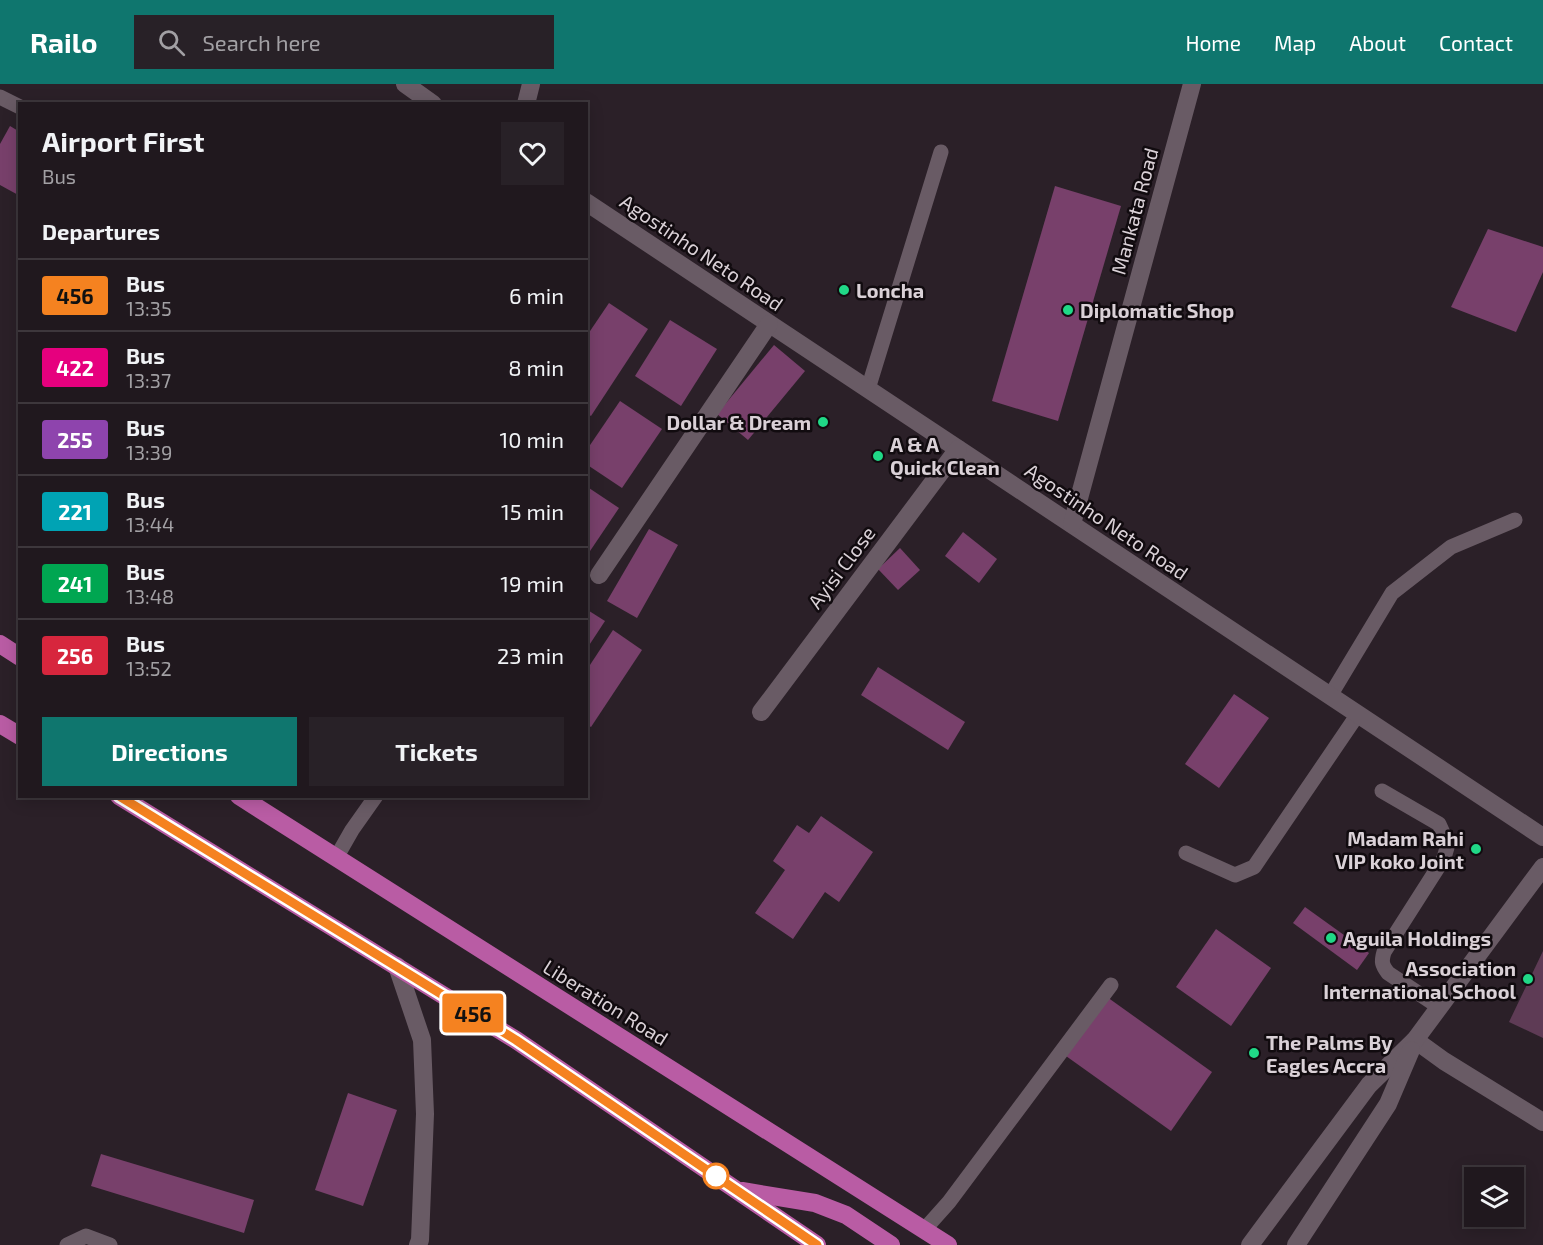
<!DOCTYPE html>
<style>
:root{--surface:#20181e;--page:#282127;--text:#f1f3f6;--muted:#a2a0a4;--line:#3d373c;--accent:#0f766e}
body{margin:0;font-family:"Exo 2",sans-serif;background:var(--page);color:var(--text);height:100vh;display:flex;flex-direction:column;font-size:22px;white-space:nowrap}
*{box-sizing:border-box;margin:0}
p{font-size:20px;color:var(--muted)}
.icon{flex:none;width:33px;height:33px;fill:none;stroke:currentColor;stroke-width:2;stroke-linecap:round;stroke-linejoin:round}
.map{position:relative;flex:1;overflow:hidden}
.side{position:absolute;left:18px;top:18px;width:570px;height:696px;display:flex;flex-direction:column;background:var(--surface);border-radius:0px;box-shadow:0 3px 15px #0003,0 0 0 2px var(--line)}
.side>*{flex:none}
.badge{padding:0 12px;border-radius:4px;font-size:21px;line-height:39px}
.buttons{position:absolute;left:1464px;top:1083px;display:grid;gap:12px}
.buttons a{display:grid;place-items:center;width:60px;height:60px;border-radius:0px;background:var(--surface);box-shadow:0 3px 15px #0003,0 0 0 2px var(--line);font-size:30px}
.map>.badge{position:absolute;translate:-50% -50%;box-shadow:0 0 0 3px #fff}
h2{padding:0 24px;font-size:22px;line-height:54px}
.round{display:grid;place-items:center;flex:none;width:63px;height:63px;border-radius:0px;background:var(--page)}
.head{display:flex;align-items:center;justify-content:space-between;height:102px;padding:0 24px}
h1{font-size:28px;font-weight:700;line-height:45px}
.primary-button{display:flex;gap:12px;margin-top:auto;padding:12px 24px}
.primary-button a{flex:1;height:69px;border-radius:0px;background:var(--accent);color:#fff;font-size:24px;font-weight:700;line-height:69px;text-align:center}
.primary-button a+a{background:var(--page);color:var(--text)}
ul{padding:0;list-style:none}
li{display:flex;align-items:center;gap:18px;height:72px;padding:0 24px;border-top:2px solid var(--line)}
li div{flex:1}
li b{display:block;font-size:22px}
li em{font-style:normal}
li .badge{min-width:66px;font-weight:700;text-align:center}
header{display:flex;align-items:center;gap:36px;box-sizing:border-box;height:84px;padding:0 30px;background:var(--accent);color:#fff}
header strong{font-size:28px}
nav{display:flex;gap:33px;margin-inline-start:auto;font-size:21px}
.search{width:420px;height:54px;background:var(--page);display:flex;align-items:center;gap:15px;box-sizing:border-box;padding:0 21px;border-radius:0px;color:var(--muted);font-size:22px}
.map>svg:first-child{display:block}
.green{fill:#5e3b55}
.building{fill:#78406b}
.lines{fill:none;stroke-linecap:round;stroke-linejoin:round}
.service{stroke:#695b65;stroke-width:15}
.minor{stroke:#695b65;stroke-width:18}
.tertiary{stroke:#695b65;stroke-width:18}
.trunk{stroke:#b95ca4;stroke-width:18}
.line-casing{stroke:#fff;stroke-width:14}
.line{stroke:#f58220;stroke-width:9}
.poi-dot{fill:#20d887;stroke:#110b0f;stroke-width:2}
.stop-dot{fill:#fff;stroke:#f58220;stroke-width:3}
.labels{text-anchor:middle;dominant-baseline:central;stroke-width:5;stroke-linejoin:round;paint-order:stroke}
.street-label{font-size:20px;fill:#dad1d7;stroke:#110b0f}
.poi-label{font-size:20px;font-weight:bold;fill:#dad1d7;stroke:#110b0f;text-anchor:start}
</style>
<header>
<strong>Railo</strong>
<div class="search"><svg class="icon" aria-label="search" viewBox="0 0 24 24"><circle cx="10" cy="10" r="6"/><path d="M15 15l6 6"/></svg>Search here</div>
<nav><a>Home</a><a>Map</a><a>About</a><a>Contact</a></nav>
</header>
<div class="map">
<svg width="1543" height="1161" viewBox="0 0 1543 1161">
<rect width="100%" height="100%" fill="#2b2028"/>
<path class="green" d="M 1543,867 L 1543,954 L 1509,938 Z"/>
<g class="building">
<path d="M 10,42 L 20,48 L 20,112 L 0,101 L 0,60 Z"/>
<path d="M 1055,102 L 1121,122 L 1058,337 L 992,317 Z"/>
<path d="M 1488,145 L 1543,163 L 1543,188 L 1516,248 L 1451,223 Z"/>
<path d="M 609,219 L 648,245 L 591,332 L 586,329 L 586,253 Z"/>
<path d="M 670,236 L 717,265 L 681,322 L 635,292 Z"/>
<path d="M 774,261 L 805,287 L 748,356 L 717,330 Z"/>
<path d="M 620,317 L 662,345 L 622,404 L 586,380 L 586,367 Z"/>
<path d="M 586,402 L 619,424 L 586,473 Z"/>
<path d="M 649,445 L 678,461 L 637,534 L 607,517 Z"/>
<path d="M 963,448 L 997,475 L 979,499 L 945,472 Z"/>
<path d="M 900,464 L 920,486 L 898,506 L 878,485 Z"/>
<path d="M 586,525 L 605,537 L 586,566 Z"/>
<path d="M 613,546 L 642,566 L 591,643 L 586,640 L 586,587 Z"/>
<path d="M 878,583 L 965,638 L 948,666 L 861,611 Z"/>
<path d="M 1234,610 L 1269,634 L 1219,704 L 1185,680 Z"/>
<path d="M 821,732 L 873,768 L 839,818 L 825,808 L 793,855 L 755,829 L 785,786 L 773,777 L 797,741 L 809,749 Z"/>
<path d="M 1305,823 L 1369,869 L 1357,886 L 1293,839 Z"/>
<path d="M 1216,845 L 1271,884 L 1231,942 L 1176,903 Z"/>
<path d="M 1107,913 L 1212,988 L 1171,1047 L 1066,972 Z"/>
<path d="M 348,1009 L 397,1026 L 363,1122 L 315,1106 Z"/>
<path d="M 101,1070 L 254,1116 L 244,1149 L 91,1102 Z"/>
</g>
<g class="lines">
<g class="service">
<path d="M 0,13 L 20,23"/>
<path d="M 868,305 L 941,68"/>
<path d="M 1330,612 L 1392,509 L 1451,463 L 1515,436"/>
<path d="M 1382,707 L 1439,740 L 1448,760 L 1444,774 L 1384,868 C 1381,878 1382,881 1388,889 L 1439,923"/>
<path d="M 1186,769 L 1235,791 L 1254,783 L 1358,630"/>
<path d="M 336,774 L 352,746 L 376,712"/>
<path d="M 924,1146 L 949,1118 L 1111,901"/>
<path d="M 67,1161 L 86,1152 L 110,1161"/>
</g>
<g class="minor">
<path d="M 405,0 L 433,20"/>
<path d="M 526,20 L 531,0"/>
<path d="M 586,118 L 1543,753"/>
<path d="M 1072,440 L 1192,0"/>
<path d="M 599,491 L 769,240"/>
<path d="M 761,628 L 958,365"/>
<path d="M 397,882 L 422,956 L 425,1030 L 420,1156 L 418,1161"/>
<path d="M 1415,956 L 1444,977 L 1543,1038"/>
</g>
<g class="tertiary">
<path d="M 1250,1161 L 1369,1001 L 1415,956 L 1543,783"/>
<path d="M 1296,1161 L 1388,1020 L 1411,966"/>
</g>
<g class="trunk">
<path d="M 0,560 L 20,573"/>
<path d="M 0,640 L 20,652"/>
<path d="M 119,712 L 516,956 L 817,1161"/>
<path d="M 239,712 L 948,1161"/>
<path d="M 742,1107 L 815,1119 L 846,1131 L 891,1161"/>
</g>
</g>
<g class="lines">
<defs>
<path id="line" d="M 119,712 L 516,956 L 817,1161"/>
</defs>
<use href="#line" class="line-casing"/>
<use href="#line" class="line"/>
</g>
<g class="poi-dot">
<circle cx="844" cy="206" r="6"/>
<circle cx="1068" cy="226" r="6"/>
<circle cx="823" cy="338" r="6"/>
<circle cx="878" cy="372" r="6"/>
<circle cx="1476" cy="765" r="6"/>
<circle cx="1331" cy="854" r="6"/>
<circle cx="1528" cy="895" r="6"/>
<circle cx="1254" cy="969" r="6"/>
</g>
<circle class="stop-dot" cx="716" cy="1092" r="12"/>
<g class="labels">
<g class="street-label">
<text transform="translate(1134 127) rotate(-75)">Mankata Road</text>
<text transform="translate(702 168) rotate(34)">Agostinho Neto Road</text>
<text transform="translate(1107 437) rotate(34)">Agostinho Neto Road</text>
<text transform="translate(841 483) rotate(-53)">Ayisi Close</text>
<text transform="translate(606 918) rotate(32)">Liberation Road</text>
</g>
<g class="poi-label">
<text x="856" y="206">Loncha</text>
<text x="1080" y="226">Diplomatic Shop</text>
<text x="811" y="338" text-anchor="end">Dollar &amp; Dream</text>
<text x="890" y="360">A &amp; A<tspan x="890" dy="23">Quick Clean</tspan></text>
<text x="1464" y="754" text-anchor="end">Madam Rahi<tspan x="1464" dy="23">VIP koko Joint</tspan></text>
<text x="1343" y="854">Aguila Holdings</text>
<text x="1516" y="884" text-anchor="end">Association<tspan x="1516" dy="23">International School</tspan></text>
<text x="1266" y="958">The Palms By<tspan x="1266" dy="23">Eagles Accra</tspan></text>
</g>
</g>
</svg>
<div class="buttons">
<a><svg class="icon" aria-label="layers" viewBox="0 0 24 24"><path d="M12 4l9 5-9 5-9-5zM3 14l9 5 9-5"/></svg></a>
</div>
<b class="badge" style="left:473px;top:929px;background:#f58220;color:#111">456</b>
<section class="side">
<div class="head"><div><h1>Airport First</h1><p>Bus</p></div><a class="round"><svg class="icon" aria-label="heart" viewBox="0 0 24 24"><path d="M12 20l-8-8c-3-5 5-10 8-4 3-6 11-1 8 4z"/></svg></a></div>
<h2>Departures</h2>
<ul>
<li><span class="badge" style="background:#f58220;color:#111">456</span><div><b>Bus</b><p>13:35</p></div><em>6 min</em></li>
<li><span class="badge" style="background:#e6007e;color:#fff">422</span><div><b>Bus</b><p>13:37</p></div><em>8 min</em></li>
<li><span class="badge" style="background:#8e44ad;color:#fff">255</span><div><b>Bus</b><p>13:39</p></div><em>10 min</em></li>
<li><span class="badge" style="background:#00a3b4;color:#fff">221</span><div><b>Bus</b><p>13:44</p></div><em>15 min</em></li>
<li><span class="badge" style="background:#00a651;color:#fff">241</span><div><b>Bus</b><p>13:48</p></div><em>19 min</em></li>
<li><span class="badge" style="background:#d7263d;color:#fff">256</span><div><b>Bus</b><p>13:52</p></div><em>23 min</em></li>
</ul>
<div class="primary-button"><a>Directions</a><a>Tickets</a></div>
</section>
</div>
